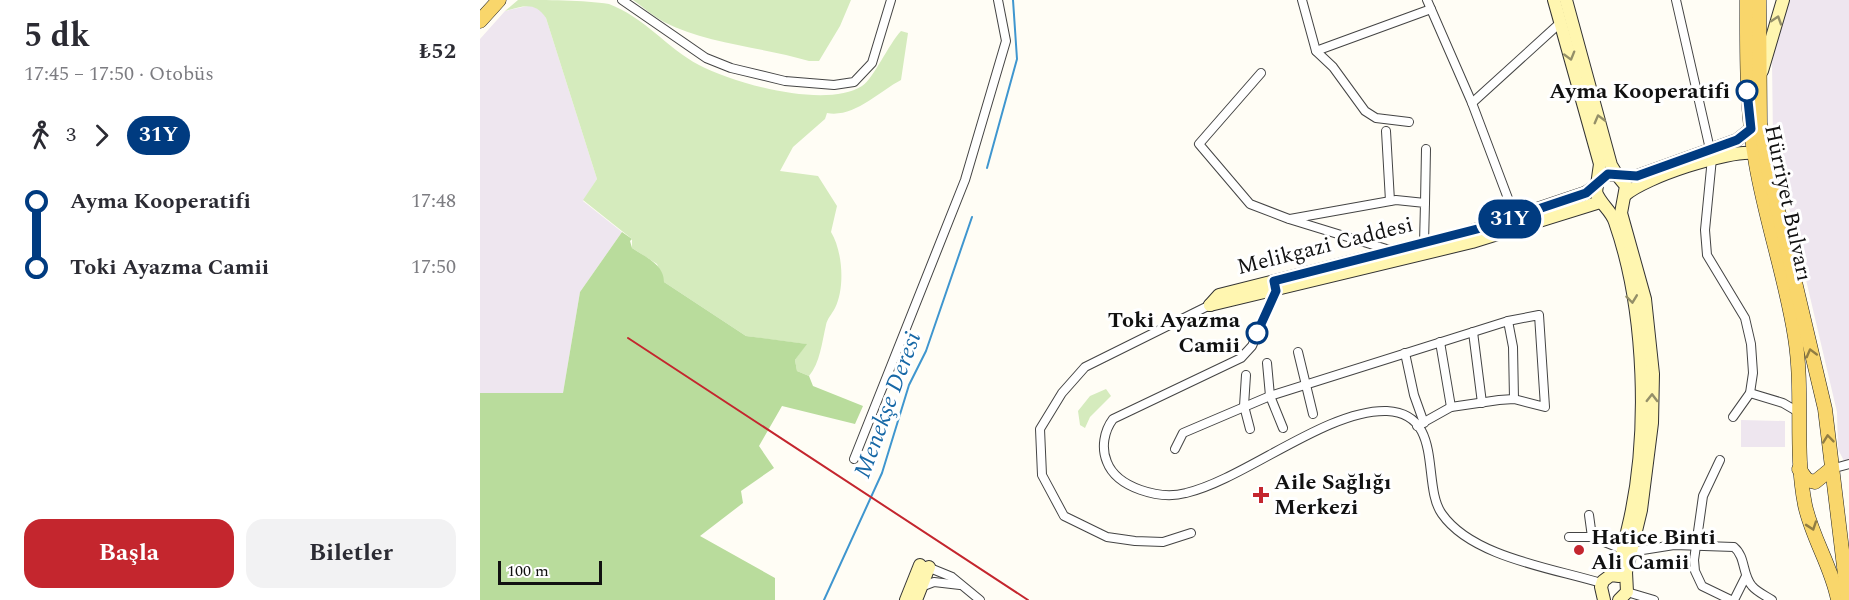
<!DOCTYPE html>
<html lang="tr">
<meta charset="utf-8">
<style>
:root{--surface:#fff;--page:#f2f2f3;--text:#2b2b33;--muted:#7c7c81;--accent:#c4262e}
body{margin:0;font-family:Spectral,serif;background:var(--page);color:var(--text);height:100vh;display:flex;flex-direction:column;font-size:22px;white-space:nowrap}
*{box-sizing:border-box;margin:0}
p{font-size:20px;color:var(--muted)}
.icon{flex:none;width:33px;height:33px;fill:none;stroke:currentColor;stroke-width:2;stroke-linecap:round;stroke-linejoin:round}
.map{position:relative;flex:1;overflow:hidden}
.side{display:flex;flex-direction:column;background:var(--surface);width:480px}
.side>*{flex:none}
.badge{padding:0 12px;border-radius:20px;font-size:21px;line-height:39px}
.scale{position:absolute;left:18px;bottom:15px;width:104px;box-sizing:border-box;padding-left:6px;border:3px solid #111;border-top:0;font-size:16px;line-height:21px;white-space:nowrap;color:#111;-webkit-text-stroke:4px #fff;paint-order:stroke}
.map>.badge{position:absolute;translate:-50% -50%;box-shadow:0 0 0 3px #fff}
.legs{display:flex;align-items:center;gap:9px;height:66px;padding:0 24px;font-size:20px}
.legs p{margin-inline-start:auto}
.overview{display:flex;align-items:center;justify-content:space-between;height:102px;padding:0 24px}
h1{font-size:33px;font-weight:700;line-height:45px}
.primary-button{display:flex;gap:12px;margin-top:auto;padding:12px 24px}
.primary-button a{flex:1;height:69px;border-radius:18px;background:var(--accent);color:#fff;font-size:24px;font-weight:700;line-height:69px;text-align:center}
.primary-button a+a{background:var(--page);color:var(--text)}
ul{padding:0 24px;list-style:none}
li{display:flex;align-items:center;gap:21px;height:66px;font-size:22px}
li i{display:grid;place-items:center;width:9px;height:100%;margin:0 8px;background:currentColor}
li i::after{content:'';width:15px;height:15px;margin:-8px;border:4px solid;border-radius:50%;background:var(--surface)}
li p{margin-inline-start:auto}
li:first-child i{background:linear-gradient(#0000 50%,currentColor 0)}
li:last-child i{background:linear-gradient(currentColor 50%,#0000 0)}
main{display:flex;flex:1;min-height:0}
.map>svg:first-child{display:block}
.industrial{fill:#eee6ef}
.green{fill:#d5ebbd}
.forest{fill:#b9dc9c}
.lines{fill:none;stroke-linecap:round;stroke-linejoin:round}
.stream{stroke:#3f96cf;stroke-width:2}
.street-casing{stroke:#444;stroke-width:10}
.secondary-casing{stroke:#333;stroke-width:14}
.primary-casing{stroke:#222;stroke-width:15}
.street{stroke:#fff;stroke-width:8}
.secondary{stroke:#fff6b0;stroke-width:12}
.primary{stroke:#f9d66b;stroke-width:14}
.rail{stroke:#c4262e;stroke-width:2}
.oneway{stroke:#948f68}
.oneway2{stroke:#917d42}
.line-1-casing{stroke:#fff;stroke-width:14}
.line-1{stroke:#003b80;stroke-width:9}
.stop-1-dot{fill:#fff;stroke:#003b80;stroke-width:3}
.poi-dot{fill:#c4262e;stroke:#fff;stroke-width:2}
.labels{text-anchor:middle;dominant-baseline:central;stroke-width:6;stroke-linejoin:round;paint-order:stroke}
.stop-label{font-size:22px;font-weight:bold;fill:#111;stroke:#fff;text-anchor:end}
.street-label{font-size:22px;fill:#111;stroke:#fff}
.poi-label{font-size:22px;font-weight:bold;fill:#111;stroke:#fff;text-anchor:start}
.water-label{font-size:24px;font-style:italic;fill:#1768a6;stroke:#fff}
</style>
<main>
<section class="side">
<div class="overview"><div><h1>5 dk</h1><p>17:45 – 17:50 · Otobüs</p></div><b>₺52</b></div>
<div class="legs"><svg class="icon" aria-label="walk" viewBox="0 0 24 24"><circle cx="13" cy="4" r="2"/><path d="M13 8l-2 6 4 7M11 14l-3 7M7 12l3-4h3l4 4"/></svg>3<svg class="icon" aria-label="forward" viewBox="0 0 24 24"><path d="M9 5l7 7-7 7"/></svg><b class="badge" style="background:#003b80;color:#fff">31Y</b></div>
<ul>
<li><i style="color:#003b80"></i><b>Ayma Kooperatifi</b><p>17:48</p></li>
<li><i style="color:#003b80"></i><b>Toki Ayazma Camii</b><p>17:50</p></li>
</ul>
<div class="primary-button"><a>Başla</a><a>Biletler</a></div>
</section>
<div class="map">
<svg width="1369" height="600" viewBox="0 0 1369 600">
<rect width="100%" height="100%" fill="#fffdf5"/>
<g class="industrial">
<path d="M 1310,0 L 1369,0 L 1369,464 L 1365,463 L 1358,449 L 1357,412 L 1293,139 L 1292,63 L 1298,31 Z"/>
<path d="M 52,5 L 60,8 L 66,18 L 117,179 L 103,201 L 142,232 L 100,292 L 83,393 L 0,393 L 0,39 L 25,11 Z"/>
<path d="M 1261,420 L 1305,421 L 1305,447 L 1261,447 Z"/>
</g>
<g class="green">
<path d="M 38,0 C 64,0 105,0 129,4 C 164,17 187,48 219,65 C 255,84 346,109 382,86 C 394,78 408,45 421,31 L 428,33 L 421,80 C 398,92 374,118 347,113 L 345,119 L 313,147 L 300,171 L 338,176 L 357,206 L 351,232 C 363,252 365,288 355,308 C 352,314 347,319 346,325 C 342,342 340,363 329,376 L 317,371 L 315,360 L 326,344 L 266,336 L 184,282 L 177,264 L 152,248 L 152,239 L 103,200 L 117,179 L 66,18 C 55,1 43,6 25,11 Z"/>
<path d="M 153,0 L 371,0 L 360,26 L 339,61 L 329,61 C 283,47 226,44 184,22 C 173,16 163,7 153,0 Z"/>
<path d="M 626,389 L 631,396 L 610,417 L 605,428 L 600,425 L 598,411 L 610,396 Z"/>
</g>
<path class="forest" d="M 142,232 L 152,239 L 150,241 L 152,248 C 165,257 184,264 184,282 L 266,336 L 327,344 L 315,360 L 317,371 L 329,376 L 333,386 L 383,406 L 375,424 L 302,406 L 279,446 L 294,468 L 261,491 L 263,503 L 220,536 L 295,578 L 295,600 L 0,600 L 0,393 L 83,393 L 100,292 Z"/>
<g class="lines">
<g class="stream">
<path d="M 507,168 L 537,59 L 533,0"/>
<path d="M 344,600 L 402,473 L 429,385 L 446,351 L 492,217"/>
</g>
<defs>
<g id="street">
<path d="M 142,0 L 226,58 L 251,68 L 305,81 L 354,85 L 374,82 L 392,63 L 411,0"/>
<path d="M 822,0 L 836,51 L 853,67 L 885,111 L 896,118 L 929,122"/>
<path d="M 947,0 L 992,103 L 1035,217"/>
<path d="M 1196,0 L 1232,158 L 1225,230 L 1227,255 L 1265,318 L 1271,344 L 1273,373 L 1270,393 L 1253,417"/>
<path d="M 836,51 L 951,9"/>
<path d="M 781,73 L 719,144 L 770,204 L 809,219 L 913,251"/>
<path d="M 992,103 L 1080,23"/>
<path d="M 906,131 L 910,201"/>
<path d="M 945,203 L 946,149"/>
<path d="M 810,219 L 916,200 L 945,203 L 944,243"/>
<path d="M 795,287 L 796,291 L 772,346 L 761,358 L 633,419 C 624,431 621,448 627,462 C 637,488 680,500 706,493 C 765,479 847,409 907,411 C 965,414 941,485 962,514 C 992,557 1072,568 1121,583"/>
<path d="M 1028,321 L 1033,347 L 1034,399"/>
<path d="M 993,332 L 1002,403"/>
<path d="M 960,342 L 971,407"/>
<path d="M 818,352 L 833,414"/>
<path d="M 925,353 L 934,395 L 944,423"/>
<path d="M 787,363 L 790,396 L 803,428"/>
<path d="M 766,375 L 764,406 L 770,429"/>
<path d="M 1270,393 L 1303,403 L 1320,413"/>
<path d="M 695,449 L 703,433 L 790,396 L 1028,321 L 1059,315 L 1065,407 L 1034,399 L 1019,400 L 971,407 L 937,426"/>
<path d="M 374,459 L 485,180 L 526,41 L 518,0"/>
<path d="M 1240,460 L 1223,496 L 1214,560 L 1215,571 L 1222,586 L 1251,600"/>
<path d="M 1351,469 L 1369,464"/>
<path d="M 1109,515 L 1112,537"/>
<path d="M 711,533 L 683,542 L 655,541 L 627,537 L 584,516 L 562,475 L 560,429 L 582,393 L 605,367 L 730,305"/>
<path d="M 1089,537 L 1112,537 L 1142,549"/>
<path d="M 1150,552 L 1194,545 L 1254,547 C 1266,557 1262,575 1272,586 C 1277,592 1286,596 1292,600"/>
<path d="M 445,566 L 472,577 L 500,600"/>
<path d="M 441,587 L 454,582 L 480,585"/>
<path d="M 1147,592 L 1174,600"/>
<path d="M 1254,600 L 1266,576"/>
</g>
<g id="secondary">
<path d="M 1074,0 L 1120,164 L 1116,192 C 1120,204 1131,210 1135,222 C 1166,311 1170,437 1148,528 C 1144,544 1142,563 1131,575"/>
<path d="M 1086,0 L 1131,165 L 1137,175"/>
<path d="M 1282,71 L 1303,0"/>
<path d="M 1141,177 L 1157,176 L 1257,140 L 1271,129"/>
<path d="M 1119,180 L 1128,174 L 1137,175 L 1146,186 L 1141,213 L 1165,299 L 1173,374 L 1172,423 L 1161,510 L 1146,572 L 1147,592 L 1139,600"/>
<path d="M 1145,195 C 1165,177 1248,150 1274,153"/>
<path d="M 730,305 L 739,295 L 989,232 L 1105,193 L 1117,185"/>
<path d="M 730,305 L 992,242 L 1120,202"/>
<path d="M 426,600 L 440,565"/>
<path d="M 436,600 L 449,567"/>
<path d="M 1124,600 L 1121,587 L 1123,581 L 1131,575 L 1139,576"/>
</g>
<g id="primary">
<path d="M 1267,0 C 1267,55 1266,109 1276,164 C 1286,222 1306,279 1315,337 C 1324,393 1314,450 1325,505 C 1332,538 1352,567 1358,600"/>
<path d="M 1279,0 L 1280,123 L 1289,172 L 1345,409 L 1368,600"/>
<path d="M 0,21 L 19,0"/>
<path d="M 1319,469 L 1327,480 L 1335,482 L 1351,469"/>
</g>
</defs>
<use href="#street" class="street-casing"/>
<use href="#secondary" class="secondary-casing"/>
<use href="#primary" class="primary-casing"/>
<use href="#street" class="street"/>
<use href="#secondary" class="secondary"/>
<use href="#primary" class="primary"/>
<path class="rail" d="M 148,338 L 548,600"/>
</g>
<defs><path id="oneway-chevron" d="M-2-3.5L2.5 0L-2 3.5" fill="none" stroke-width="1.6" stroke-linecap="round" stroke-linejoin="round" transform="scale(1.5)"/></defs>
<g class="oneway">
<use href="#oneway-chevron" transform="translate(1297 20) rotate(-72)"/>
<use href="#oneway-chevron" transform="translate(1090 56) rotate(74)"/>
<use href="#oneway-chevron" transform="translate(1119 119) rotate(-105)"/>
<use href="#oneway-chevron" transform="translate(1152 299) rotate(83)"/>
<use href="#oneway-chevron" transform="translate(1172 398) rotate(-89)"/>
</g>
<g class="oneway2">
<use href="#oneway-chevron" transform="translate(1331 353) rotate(-105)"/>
<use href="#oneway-chevron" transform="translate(1348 439) rotate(-96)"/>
<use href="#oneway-chevron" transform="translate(1332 526) rotate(71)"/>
</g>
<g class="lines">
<defs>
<path id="line-1" d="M 777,333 L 796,291 L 794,281 L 1005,227 L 1106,193 L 1128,174 L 1157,176 L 1257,140 L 1271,129 L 1267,91"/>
</defs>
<use href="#line-1" class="line-1-casing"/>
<use href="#line-1" class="line-1"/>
</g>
<g class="stop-1-dot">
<circle cx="1267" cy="91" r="10"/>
<circle cx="777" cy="333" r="10"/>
</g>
<g class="poi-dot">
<path d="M778 486h6v6h6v6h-6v6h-6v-6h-6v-6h6z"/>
<circle cx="1099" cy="550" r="6"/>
</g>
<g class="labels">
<g class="stop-label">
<text x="1250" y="91">Ayma Kooperatifi</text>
<text x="760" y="320">Toki Ayazma<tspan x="760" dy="25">Camii</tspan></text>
</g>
<g class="street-label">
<text transform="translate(1308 203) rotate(78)">Hürriyet Bulvarı</text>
<text transform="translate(845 246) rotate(-14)">Melikgazi Caddesi</text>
</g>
<g class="poi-label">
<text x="794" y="482">Aile Sağlığı<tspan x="794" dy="25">Merkezi</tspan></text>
<text x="1111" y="537">Hatice Binti<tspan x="1111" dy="25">Ali Camii</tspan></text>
</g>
<g class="water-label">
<text transform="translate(408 405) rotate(-70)">Menekşe Deresi</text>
</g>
</g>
</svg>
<div class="scale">100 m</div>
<b class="badge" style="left:1030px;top:219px;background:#003b80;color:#fff">31Y</b>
</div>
</main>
